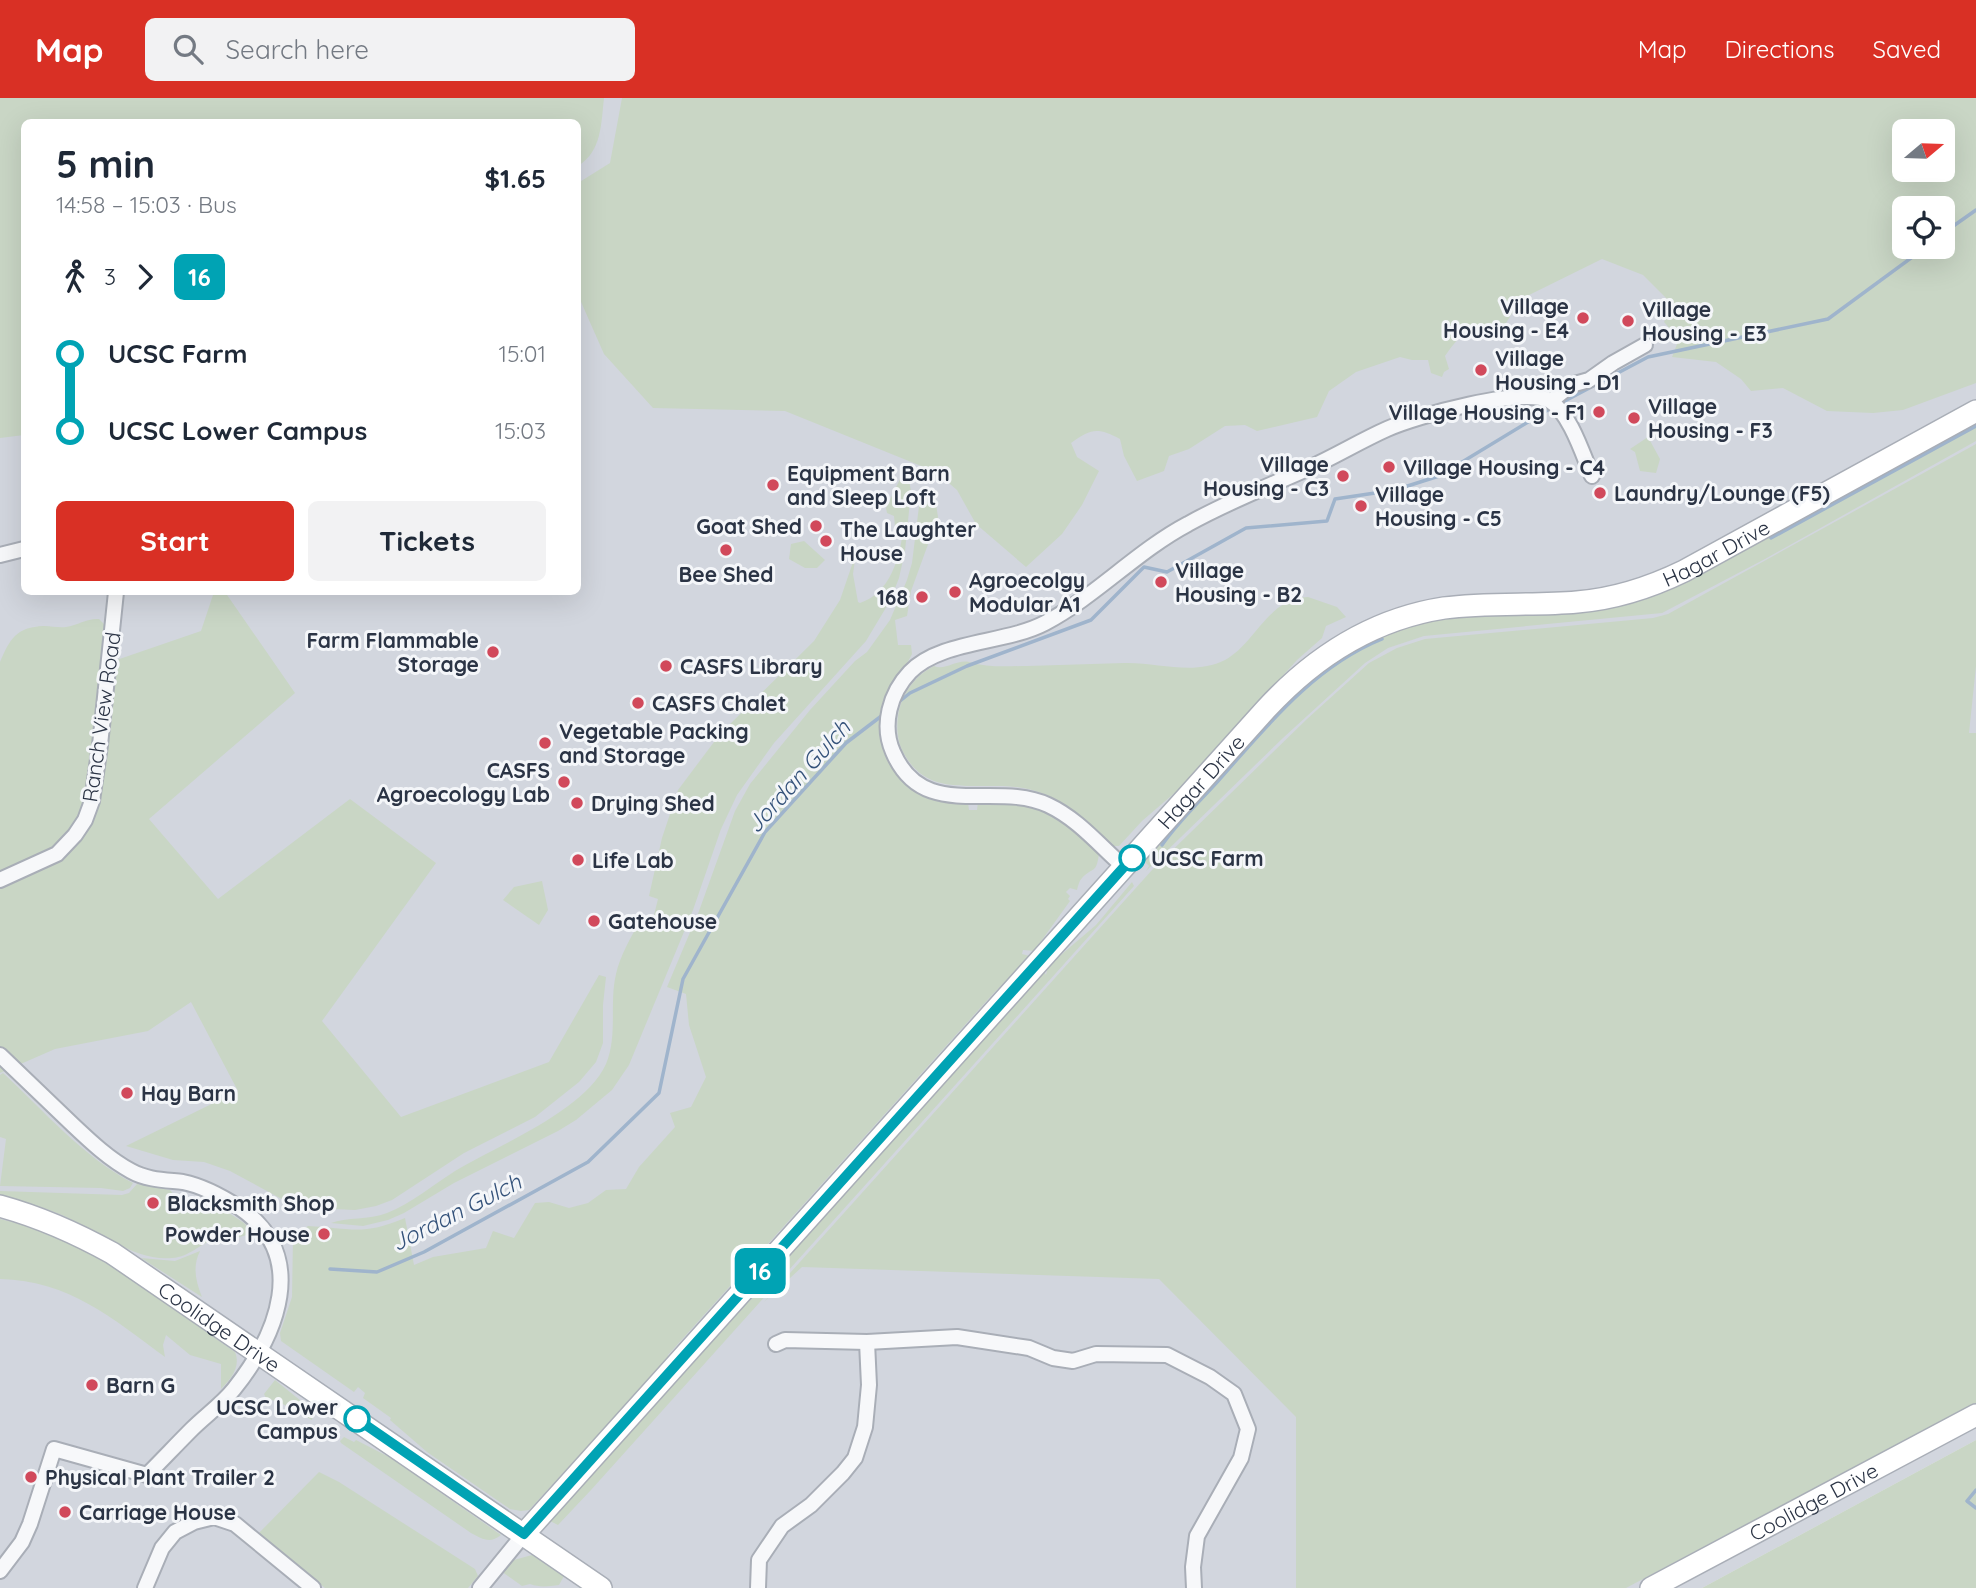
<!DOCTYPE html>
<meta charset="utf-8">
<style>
:root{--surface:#fff;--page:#f2f2f3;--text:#1f2937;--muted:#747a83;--accent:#d93025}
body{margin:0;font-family:Quicksand,sans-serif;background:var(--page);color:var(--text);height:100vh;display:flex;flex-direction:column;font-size:26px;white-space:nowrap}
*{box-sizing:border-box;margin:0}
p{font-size:23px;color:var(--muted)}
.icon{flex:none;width:38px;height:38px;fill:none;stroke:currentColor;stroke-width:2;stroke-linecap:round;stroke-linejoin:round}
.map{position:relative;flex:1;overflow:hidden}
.sheet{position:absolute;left:21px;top:21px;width:560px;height:476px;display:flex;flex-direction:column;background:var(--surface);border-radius:10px;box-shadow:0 7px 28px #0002}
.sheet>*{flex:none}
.badge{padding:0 14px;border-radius:10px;font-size:24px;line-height:46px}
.needle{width:46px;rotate:71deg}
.fabs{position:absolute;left:1892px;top:21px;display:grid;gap:14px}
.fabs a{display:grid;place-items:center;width:63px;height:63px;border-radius:10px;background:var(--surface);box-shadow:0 7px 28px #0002;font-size:35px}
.map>.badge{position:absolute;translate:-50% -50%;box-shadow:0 0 0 4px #fff}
.legs{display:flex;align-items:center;gap:10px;height:77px;padding:0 35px;font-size:23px}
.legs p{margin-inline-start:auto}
.overview{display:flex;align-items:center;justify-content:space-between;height:119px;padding:0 35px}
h1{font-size:38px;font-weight:700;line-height:52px}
.button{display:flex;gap:14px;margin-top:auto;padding:14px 35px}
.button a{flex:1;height:80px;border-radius:10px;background:var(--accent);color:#fff;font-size:28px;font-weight:700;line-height:80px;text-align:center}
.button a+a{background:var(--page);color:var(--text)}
ul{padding:0 35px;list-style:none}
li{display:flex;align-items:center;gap:24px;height:77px;font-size:26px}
li i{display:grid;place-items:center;width:10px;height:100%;margin:0 9px;background:currentColor}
li i::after{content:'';width:18px;height:18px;margin:-9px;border:5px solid;border-radius:50%;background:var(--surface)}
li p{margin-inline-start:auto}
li:first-child i{background:linear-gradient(#0000 50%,currentColor 0)}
li:last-child i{background:linear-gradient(currentColor 50%,#0000 0)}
header{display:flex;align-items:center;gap:42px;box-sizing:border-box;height:98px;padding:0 35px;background:var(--accent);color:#fff}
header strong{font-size:33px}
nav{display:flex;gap:38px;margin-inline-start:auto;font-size:24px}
.search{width:490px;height:63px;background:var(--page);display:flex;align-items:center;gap:18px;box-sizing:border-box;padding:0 24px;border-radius:10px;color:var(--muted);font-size:26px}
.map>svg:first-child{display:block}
.built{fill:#d2d6de;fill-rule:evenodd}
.green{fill:#c9d6c5;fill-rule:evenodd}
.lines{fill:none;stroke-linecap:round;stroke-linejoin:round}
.stream{stroke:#9fb4cc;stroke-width:3.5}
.street-casing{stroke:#a9aeb7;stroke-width:18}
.secondary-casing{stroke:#a9aeb7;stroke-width:24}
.street{stroke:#f7f8fa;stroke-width:14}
.secondary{stroke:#fff;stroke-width:21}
.line-1-casing{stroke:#fff;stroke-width:16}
.line-1{stroke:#00a3b4;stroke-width:10}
.poi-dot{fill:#d1495b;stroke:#f4f6f9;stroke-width:2.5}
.stop-1-dot{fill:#fff;stroke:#00a3b4;stroke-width:3.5}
.labels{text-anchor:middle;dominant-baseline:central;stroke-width:6;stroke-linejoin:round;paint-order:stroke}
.poi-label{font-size:21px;font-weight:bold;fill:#2b3445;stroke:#f4f6f9;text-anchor:start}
.street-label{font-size:21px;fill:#2b3445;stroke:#f4f6f9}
.stop-label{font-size:21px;font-weight:bold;fill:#2b3445;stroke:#f4f6f9;text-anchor:start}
.water-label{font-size:23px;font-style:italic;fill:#34527a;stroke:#f4f6f9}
</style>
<header>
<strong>Map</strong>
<div class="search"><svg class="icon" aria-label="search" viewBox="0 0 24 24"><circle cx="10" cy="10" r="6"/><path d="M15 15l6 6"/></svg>Search here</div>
<nav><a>Map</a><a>Directions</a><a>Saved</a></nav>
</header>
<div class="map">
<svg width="1976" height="1490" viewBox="0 0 1976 1490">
<rect width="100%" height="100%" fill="#e4e7ec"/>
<path class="built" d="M 0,0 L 1976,0 L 1976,1342 L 1702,1490 L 0,1490 ZM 24,24 L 578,24 L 578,494 L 24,494 ZM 1904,33 L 1942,33 L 1942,72 L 1904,72 ZM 1904,110 L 1942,110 L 1942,149 L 1904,149 Z"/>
<g class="green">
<path d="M 0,0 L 604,0 C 601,26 602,53 578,68 L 578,24 L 24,24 L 24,337 L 0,340 Z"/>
<path d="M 622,0 L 1976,0 L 1976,285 L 1903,312 L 1873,315 L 1827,313 L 1783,290 L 1751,293 L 1741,281 L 1716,264 L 1672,259 L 1679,241 L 1664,224 L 1672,206 L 1643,177 L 1602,161 L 1521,201 L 1503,230 C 1469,232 1466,228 1445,258 L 1449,271 L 1444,274 L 1442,279 L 1431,275 L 1428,262 L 1412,262 L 1400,259 L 1356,274 L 1329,293 L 1317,319 L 1257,333 L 1245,327 L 1225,328 L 1189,351 L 1169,358 L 1164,373 L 1137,383 L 1124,358 L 1120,341 C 1097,329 1091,331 1071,345 L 1077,359 L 1099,373 L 1082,407 L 1062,436 L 1026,469 L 976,426 L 957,392 L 936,374 L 785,313 L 653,310 L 604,256 L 578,197 L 578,85 L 610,65 ZM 1942,33 L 1942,72 L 1904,72 L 1904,33 ZM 1942,110 L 1942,149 L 1904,149 L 1904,110 Z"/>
<path d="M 1976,325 L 1976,343 L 1765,461 L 1662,515 L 1424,538 L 1388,550 L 1365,565 L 1283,640 L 1146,773 L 1149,768 L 1145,764 L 1156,747 L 1282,607 L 1334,563 L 1383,537 L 1430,522 L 1453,519 L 1593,512 Z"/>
<path d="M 1648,339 L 1660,361 L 1656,375 L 1640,373 L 1635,354 L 1630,351 Z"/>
<path d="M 1976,346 L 1976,568 L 1969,635 L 1976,635 L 1976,1305 L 1626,1490 L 1296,1490 L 1296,1319 L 1159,1181 L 802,1169 L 764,1204 L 1152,772 L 1307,621 L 1369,565 L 1397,550 L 1425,541 L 1653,520 L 1668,516 Z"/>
<path d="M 900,381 L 909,382 L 911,393 L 905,453 L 899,480 L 890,503 L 866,543 L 774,645 L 737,697 L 721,731 L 693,812 L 629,967 L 612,992 L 576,1022 L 558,1033 L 454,1085 L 404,1115 L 388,1122 L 363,1128 L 331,1125 C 346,1119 369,1122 387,1115 C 412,1105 433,1087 455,1073 C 498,1047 585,1013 606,966 C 618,937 609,906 616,876 C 620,858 631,839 640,823 L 651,829 L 658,801 L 649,798 L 662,740 L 678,692 L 720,636 L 814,543 L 840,502 L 853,464 L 855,462 L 853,476 L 858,504 L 860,505 C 890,495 900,460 903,432 L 895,429 L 894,418 L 887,415 L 886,410 Z"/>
<path d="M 924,388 L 930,391 L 935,400 L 938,419 L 911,493 L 907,518 L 895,522 L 898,547 L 911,547 L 912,556 C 900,581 883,597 881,626 L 918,693 L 938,702 L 968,705 L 969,712 L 977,712 L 978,704 C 1043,705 1052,714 1099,756 C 1096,777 1093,768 1082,780 C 1079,783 1078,788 1077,792 L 1070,790 L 1066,794 L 1070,798 L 1068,801 L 1070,803 L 1034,853 L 1023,852 L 1022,856 L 1030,858 L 991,898 L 668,1257 L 668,1261 L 529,1412 L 521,1413 L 510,1411 L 427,1354 L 390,1322 L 391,1320 L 363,1300 L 365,1295 L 358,1289 L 354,1294 L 281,1243 L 280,1235 L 292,1199 L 293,1139 L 308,1128 C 350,1130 363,1138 405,1120 L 414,1167 L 433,1159 L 486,1150 L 493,1133 L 514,1140 L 535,1105 L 549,1104 L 569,1110 L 588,1105 L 606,1092 L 626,1091 L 639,1069 L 675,1029 L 670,1015 L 691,1009 L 706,979 L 689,927 L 686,896 L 667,889 L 699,813 L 735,713 L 750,686 L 810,612 L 855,563 L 867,554 L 890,522 L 907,482 L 912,465 L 921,392 Z"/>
<path d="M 804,443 L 825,462 L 817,470 L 805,470 L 789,461 L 791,446 Z"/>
<path d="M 214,494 L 225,494 L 295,595 L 149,721 L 218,801 L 350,701 L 436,765 L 322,923 L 401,1019 L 549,964 L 599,877 L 606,879 L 603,907 L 603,945 L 596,964 L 579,984 L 535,1019 L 464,1055 L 392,1102 L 376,1108 L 355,1112 L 334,1111 L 289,1105 L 230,1073 L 204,1064 L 173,1062 L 126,1048 L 238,993 L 191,904 L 148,933 L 55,951 L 0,975 L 0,564 C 10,541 16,529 44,528 C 51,528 59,530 66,529 C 78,527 88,520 99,521 L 104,526 L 102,567 L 201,533 Z"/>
<path d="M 1308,499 L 1337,509 L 1346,519 L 1326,528 L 1322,540 L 1297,562 L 1185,686 L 1142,723 L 1119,748 L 1112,748 L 1113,746 C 1089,731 1072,706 1044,696 C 1029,690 1013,688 997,688 C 963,687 927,694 906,659 C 898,647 896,633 898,618 C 901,597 914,578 934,568 C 945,573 957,561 969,564 C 988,570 1008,568 1027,568 C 1060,567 1092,566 1124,565 C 1158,564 1193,578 1225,562 C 1256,545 1268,500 1308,499 Z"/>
<path d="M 542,783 L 548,812 L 539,827 L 503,802 L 514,789 Z"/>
<path d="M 1132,784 L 1134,788 L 1082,846 L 591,1392 L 558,1427 L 550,1423 L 1043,872 L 1046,877 L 1048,868 L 1096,827 Z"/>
<path d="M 3,975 C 44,1013 83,1059 133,1085 L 130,1090 L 123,1093 L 101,1090 L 0,1088 L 6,1041 L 0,1039 L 0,977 Z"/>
<path d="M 137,1086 L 170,1092 L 178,1102 L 195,1109 L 220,1109 L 244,1125 L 252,1133 C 243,1142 228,1138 216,1141 C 200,1145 190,1159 172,1160 C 136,1164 94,1131 62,1117 C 42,1109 21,1103 0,1097 L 0,1093 L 122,1097 L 129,1095 Z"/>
<path d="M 0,1121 C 88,1140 163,1204 235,1254 C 241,1269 231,1281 221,1291 L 221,1266 L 190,1257 L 166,1237 L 163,1247 L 165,1259 C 112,1220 70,1183 0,1181 Z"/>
<path d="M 200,1153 C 192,1169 196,1184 202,1199 L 141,1160 L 175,1163 Z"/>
<path d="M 275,1282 L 311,1311 L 309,1313 L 313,1317 L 312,1322 L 281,1305 L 266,1300 L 264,1296 Z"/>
<path d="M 344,1339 L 354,1344 L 356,1342 L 391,1360 L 501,1437 C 490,1446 482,1441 471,1435 L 341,1345 L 340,1343 Z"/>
<path d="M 1976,1342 L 1976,1490 L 1702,1490 Z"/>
<path d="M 319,1374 L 339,1384 L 475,1471 L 478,1478 L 468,1490 L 325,1490 L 258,1436 Z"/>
<path d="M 532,1457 L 564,1478 L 559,1487 C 549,1488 541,1490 530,1486 L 522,1488 L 501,1473 L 512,1461 L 514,1462 Z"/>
</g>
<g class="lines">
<g class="stream">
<path d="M 1942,136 L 1976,112"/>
<path d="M 1561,305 L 1648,259 L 1828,221 L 1926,149"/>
<path d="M 1771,440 L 1976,328"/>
<path d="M 895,607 L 910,595 L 967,568 L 1091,522 L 1144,469 L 1167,474 L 1246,430 L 1327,423 L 1335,401 L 1395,392 L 1439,378 L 1551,310"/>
<path d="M 1162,747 C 1178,724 1199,704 1218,683 C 1266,629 1313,569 1382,541"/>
<path d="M 330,1171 L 377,1174 L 424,1154 L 588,1064 L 659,995 L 683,881 L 765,734 L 846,645 L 884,616"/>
<path d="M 1976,1392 L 1967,1403 L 1976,1410"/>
</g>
<defs>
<g id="street">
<path d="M 1551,303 L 1571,287 L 1589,282 L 1613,265 L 1645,247"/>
<path d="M 0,457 L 24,451"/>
<path d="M 1124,769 C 1099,747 1078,721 1048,707 C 995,682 923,725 893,654 C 881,627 890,595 910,574 C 941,542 1005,546 1045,525 C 1096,498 1137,453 1188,426 C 1227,404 1269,388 1309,370 C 1336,358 1360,343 1387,331 C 1416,318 1523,288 1550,303 C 1570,315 1583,357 1592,378"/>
<path d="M 0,782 L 57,756 L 75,737 L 85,722 L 92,703 L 100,647 L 116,494"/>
<path d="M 0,957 C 24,980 49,1004 73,1027 C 91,1044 109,1061 131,1073 C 147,1082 165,1082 183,1084 C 203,1088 223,1099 240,1110 C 310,1158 277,1237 234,1291 C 222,1306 205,1318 192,1331 C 177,1346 162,1362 147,1377 L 54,1351 L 30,1426 L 22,1444 L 0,1473"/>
<path d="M 776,1246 L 785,1242 L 867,1244 L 957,1239 L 1029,1250 L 1053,1260 L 1073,1263 L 1096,1256 L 1167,1257 L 1210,1279 L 1234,1296 L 1248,1331 L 1241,1360 L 1197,1438 L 1193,1469 L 1194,1490"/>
<path d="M 145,1490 L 162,1450 L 175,1434 L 194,1424 L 214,1419 L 235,1426 L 313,1490"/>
<path d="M 480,1490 L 524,1436"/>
<path d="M 758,1490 L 759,1462 L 782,1428 L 811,1407 L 843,1375 L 855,1360 L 865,1329 L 869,1287 L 867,1244"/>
</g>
<g id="secondary">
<path id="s1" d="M 0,1108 C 40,1119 76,1135 112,1155 L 601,1490"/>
<path id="s2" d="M 524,1436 L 1266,611 C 1314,559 1373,521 1444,510 C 1488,504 1533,508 1577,504 C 1615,501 1651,489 1684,473 L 1976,313"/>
<path id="s3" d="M 1651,1490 L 1976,1317"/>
</g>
</defs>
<use href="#street" class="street-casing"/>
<use href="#secondary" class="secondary-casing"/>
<use href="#street" class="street"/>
<use href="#secondary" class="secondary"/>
</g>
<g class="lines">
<defs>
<path id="line-1" d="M 357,1321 L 524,1436 L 1132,760"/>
</defs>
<use href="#line-1" class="line-1-casing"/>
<use href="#line-1" class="line-1"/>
</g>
<g class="poi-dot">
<circle cx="1583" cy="220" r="7"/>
<circle cx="1628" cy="223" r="7"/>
<circle cx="1481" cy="272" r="7"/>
<circle cx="1599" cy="314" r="7"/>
<circle cx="1634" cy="320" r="7"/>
<circle cx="1389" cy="369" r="7"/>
<circle cx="1343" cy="378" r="7"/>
<circle cx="773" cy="387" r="7"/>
<circle cx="1600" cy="395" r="7"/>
<circle cx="1361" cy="408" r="7"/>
<circle cx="816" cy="428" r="7"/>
<circle cx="826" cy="443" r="7"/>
<circle cx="726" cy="452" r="7"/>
<circle cx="1161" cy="484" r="7"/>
<circle cx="955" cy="494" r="7"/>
<circle cx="922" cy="499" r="7"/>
<circle cx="493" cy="554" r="7"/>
<circle cx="666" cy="568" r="7"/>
<circle cx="638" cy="605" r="7"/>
<circle cx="545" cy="645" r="7"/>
<circle cx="564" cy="684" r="7"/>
<circle cx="577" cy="705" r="7"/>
<circle cx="578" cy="762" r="7"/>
<circle cx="594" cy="823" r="7"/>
<circle cx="127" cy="995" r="7"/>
<circle cx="153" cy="1105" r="7"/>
<circle cx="324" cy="1136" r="7"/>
<circle cx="92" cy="1287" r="7"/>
<circle cx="31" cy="1379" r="7"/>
<circle cx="65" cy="1414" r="7"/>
</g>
<g class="stop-1-dot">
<circle cx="1132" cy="760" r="12"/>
<circle cx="357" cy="1321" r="12"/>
</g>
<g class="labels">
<g class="poi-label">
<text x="1569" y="208" text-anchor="end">Village<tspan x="1569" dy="24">Housing - E4</tspan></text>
<text x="1642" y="211">Village<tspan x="1642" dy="24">Housing - E3</tspan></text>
<text x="1495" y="260">Village<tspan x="1495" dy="24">Housing - D1</tspan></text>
<text x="1648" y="308">Village<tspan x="1648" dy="24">Housing - F3</tspan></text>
<text x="1585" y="314" text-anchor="end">Village Housing - F1</text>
<text x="1329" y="366" text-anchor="end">Village<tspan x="1329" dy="24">Housing - C3</tspan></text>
<text x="1403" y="369">Village Housing - C4</text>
<text x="787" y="375">Equipment Barn<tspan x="787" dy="24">and Sleep Loft</tspan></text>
<text x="1614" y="395">Laundry/Lounge (F5)</text>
<text x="1375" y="396">Village<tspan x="1375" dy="24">Housing - C5</tspan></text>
<text x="802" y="428" text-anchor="end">Goat Shed</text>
<text x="840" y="431">The Laughter<tspan x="840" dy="24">House</tspan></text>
<text x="1175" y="472">Village<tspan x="1175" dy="24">Housing - B2</tspan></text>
<text x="726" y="476" text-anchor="middle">Bee Shed</text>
<text x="969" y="482">Agroecolgy<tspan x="969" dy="24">Modular A1</tspan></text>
<text x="908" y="499" text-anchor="end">168</text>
<text x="479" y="542" text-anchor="end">Farm Flammable<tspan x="479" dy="24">Storage</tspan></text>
<text x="680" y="568">CASFS Library</text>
<text x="652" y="605">CASFS Chalet</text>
<text x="559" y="633">Vegetable Packing<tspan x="559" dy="24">and Storage</tspan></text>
<text x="550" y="672" text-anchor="end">CASFS<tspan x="550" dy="24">Agroecology Lab</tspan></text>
<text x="591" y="705">Drying Shed</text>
<text x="592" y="762">Life Lab</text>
<text x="608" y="823">Gatehouse</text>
<text x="141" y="995">Hay Barn</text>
<text x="167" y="1105">Blacksmith Shop</text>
<text x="310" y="1136" text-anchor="end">Powder House</text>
<text x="106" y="1287">Barn G</text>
<text x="45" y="1379">Physical Plant Trailer 2</text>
<text x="79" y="1414">Carriage House</text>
</g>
<g class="street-label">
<text stroke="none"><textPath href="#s2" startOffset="1600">Hagar Drive</textPath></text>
<text transform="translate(101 619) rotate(-82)">Ranch View Road</text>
<text stroke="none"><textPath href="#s2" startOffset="1012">Hagar Drive</textPath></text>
<text stroke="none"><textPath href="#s1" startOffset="252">Coolidge Drive</textPath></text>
<text stroke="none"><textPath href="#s3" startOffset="184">Coolidge Drive</textPath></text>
</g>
<g class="stop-label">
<text x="1151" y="760">UCSC Farm</text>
<text x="338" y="1309" text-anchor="end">UCSC Lower<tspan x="338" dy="24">Campus</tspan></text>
</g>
<g class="water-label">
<text transform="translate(798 678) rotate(-48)">Jordan Gulch</text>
<text transform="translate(456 1114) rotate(-27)">Jordan Gulch</text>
</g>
</g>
</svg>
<div class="fabs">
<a><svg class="needle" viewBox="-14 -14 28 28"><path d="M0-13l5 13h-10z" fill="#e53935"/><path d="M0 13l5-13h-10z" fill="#747a83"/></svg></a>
<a><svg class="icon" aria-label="locate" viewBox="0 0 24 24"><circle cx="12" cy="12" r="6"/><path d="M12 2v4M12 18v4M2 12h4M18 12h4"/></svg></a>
</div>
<b class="badge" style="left:760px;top:1173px;background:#00a3b4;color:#fff">16</b>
<section class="sheet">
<div class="overview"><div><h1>5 min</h1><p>14:58 – 15:03 · Bus</p></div><b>$1.65</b></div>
<div class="legs"><svg class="icon" aria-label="walk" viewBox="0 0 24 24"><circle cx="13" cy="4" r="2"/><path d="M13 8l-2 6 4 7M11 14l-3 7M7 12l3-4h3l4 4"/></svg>3<svg class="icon" aria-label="forward" viewBox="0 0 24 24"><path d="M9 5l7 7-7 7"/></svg><b class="badge" style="background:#00a3b4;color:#fff">16</b></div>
<ul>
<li><i style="color:#00a3b4"></i><b>UCSC Farm</b><p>15:01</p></li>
<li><i style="color:#00a3b4"></i><b>UCSC Lower Campus</b><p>15:03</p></li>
</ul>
<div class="button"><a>Start</a><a>Tickets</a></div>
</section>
</div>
